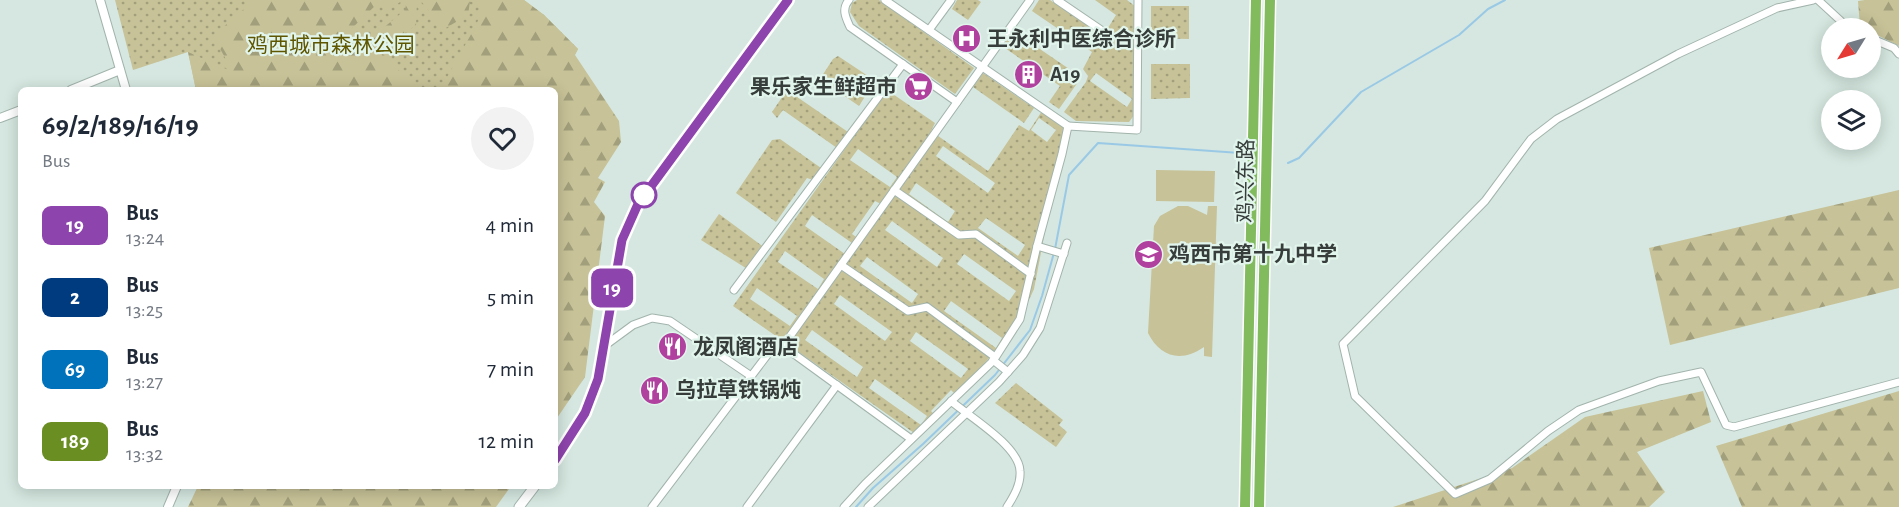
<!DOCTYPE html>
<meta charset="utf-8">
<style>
:root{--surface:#fff;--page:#f2f2f3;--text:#1f2937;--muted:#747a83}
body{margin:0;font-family:"Alegreya Sans","Noto Sans SC",sans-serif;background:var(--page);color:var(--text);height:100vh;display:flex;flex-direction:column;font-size:22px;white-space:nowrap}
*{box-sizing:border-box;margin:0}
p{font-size:20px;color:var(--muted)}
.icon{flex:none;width:33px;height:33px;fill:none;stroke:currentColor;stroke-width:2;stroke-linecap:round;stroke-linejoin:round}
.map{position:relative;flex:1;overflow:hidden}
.details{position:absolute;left:18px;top:87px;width:540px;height:402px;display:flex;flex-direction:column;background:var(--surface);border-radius:9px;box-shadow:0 3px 15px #0003}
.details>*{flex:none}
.badge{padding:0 12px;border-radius:9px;font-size:21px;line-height:39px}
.needle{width:39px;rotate:233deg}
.controls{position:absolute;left:1821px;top:18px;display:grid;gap:12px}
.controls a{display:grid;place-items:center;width:60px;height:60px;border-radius:50%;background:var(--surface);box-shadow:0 3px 15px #0003;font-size:30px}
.map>.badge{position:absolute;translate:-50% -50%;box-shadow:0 0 0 3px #fff}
.round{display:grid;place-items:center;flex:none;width:63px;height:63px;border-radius:32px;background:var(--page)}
.headline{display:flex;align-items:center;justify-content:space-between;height:102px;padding:0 24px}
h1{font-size:28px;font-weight:600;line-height:45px}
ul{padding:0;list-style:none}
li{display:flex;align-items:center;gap:18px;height:72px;padding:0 24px}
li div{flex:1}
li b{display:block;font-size:22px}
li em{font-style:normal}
li .badge{min-width:66px;font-weight:700;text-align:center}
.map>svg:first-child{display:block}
.green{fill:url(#green-dots);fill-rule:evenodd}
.forest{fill:url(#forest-firs)}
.pitch{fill:#c7c297}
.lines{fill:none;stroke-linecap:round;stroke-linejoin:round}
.stream{stroke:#9ac9e6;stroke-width:2}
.minor-casing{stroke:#a2b4ac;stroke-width:9}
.tertiary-casing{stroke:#a2b4ac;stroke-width:10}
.secondary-casing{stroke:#a2b4ac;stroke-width:11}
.trunk-casing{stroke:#fff;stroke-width:13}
.minor{stroke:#fff;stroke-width:7}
.tertiary{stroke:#fff;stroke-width:8}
.secondary{stroke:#fff;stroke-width:9}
.trunk{stroke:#82bb5e;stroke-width:10}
.line-casing{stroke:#fff;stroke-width:14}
.line{stroke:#8e44ad;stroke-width:9}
.stop-dot{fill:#fff;stroke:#8e44ad;stroke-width:3}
.labels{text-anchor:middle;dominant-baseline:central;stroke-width:4.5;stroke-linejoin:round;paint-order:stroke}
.poi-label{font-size:21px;font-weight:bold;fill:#363d3a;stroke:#e2f5ed;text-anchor:start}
.park-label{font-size:21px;fill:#5f5600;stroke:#e2f5ed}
.street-label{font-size:21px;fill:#363d3a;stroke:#e2f5ed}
</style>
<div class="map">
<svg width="1899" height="507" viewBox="0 0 1899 507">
<defs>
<pattern id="green-dots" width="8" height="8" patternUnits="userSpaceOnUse" patternTransform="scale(1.5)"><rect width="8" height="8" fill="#c7c297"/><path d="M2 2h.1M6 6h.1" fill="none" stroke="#a29f7c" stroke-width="1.8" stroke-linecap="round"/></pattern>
<pattern id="forest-firs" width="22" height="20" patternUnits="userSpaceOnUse" patternTransform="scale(1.5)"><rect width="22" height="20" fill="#c7c297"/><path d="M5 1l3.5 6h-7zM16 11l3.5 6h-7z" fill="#a29f7c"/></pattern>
</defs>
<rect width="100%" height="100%" fill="#d5e7e0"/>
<g class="green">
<path d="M 115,0 L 524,0 L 544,15 L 578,49 L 555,90 L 196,90 L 188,52 L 133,70 Z"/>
<path d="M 857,0 L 879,0 L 974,68 L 955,94 L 859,26 L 850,12 L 852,3 Z"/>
<path d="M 957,0 L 978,0 L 981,2 L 968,20 L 952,9 Z"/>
<path d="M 1039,0 L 1050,0 L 1103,36 L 1116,15 L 1095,0 L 1127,0 L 1136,7 L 1136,29 L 1133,29 L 1135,114 L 1129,122 L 1076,121 L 1064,112 L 1086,82 L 1088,76 L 1083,69 L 1092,52 L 1032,11 ZM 1096,73 L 1132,99 L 1127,107 L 1090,81 Z"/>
<path d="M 1151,6 L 1189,6 L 1189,39 L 1151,38 Z"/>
<path d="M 1013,31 L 1021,36 L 1017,43 L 1027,49 L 1031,43 L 1078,75 L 1078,82 L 1059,109 L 1049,102 L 1060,86 L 1002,46 Z"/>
<path d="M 838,56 L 880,84 L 876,90 L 871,87 L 859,106 L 820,79 L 833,59 Z"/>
<path d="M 1151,64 L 1190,64 L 1190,98 L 1151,99 Z"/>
<path d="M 983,73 L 1034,108 L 1024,123 L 973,87 Z"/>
<path d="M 787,90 L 848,132 L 837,148 L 783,110 L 777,118 L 772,112 Z"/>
<path d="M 887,90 L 935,123 L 931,131 L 988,171 L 1019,125 L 1029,131 L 1042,111 L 1065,127 L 1034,289 C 1017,330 986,363 955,394 L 951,390 L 931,411 L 934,414 L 914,433 L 733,306 ZM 1039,118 L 1056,130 L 1047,142 L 1031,130 ZM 943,146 L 995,183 L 988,193 L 936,156 ZM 858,149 L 897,177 L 890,187 L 850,160 ZM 916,183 L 955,211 L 948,222 L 909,194 ZM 875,201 L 883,205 L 859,239 L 852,234 ZM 812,215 L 852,243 L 845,254 L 805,226 ZM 986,218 L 1025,245 L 1018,256 L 978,228 ZM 892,221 L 943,258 L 937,267 L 885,230 ZM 785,251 L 824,279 L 818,289 L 778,262 ZM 964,254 L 1016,291 L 1009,301 L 957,264 ZM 867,257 L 918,294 L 912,303 L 860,266 ZM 757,288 L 797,316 L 790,326 L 750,299 ZM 840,295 L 892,332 L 885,341 L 834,304 ZM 951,301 L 1002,338 L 996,348 L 944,311 ZM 812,330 L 863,367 L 857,377 L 805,340 ZM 916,332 L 968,369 L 961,378 L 910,341 ZM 875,379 L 927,416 L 921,425 L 869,388 Z"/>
<path d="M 780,139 L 821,168 L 813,180 L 807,178 L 776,222 L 736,193 L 772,140 Z"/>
<path d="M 719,214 L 765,248 L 749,270 L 701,240 Z"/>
<path d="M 1016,383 L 1063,420 L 1059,425 L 1067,432 L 1056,447 L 995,403 Z"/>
</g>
<g class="forest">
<path d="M 254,0 L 403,0 L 386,12 L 378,3 L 347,33 L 372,55 L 379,50 L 418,90 L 196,90 L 188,52 L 233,72 L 213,36 Z"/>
<path d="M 407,0 L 417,0 L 416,25 L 386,47 L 376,34 L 405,10 Z"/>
<path d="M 420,0 L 524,0 L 544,15 L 578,49 L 575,55 L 619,121 L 621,142 L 598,178 L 605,182 L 594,202 L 605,216 L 585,377 L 555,421 L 555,90 L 440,90 L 474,29 L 484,8 L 470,1 L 468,15 L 444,29 Z"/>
<path d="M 1865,0 L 1899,0 L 1899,46 L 1871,32 L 1870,28 L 1860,26 L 1858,1 Z"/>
<path d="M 1899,190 L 1899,288 L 1670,345 L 1649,248 Z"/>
<path d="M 1703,391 L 1711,422 L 1637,452 L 1665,492 L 1649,507 L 1393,507 L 1512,468 L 1585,417 Z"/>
<path d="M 1899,391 L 1899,507 L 1742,507 L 1716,446 Z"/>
<path d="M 198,486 L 511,486 L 496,507 L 188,507 Z"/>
</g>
<g class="pitch">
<path d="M 1156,170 L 1215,171 L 1214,202 L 1156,201 Z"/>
<path d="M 1178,206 L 1188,206 L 1207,215 L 1208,206 L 1217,206 L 1212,357 L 1204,356 L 1204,347 C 1181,363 1160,357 1148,333 L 1154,226 L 1160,216 Z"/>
</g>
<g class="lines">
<g class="stream">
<path d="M 1288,163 L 1299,158 L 1361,92 L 1459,35 L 1488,9 L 1505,0"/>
<path d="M 856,507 L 873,488 L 923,444 L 995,375 L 1030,330 L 1042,296 L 1055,249 L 1069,175 L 1098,143 L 1240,153"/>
</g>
<defs>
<g id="minor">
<path d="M 849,0 C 841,9 846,18 850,27 L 957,102"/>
<path d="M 885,0 L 1068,126"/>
<path d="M 1057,0 L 1101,30"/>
<path d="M 1813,0 L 1777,8 L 1678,54 L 1557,119 L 1531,139 L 1485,201 L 1343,344 L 1355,396 L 1455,494 L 1490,479 L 1548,431 L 1579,410 L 1659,381 L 1701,372 L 1726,425 L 1734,427 L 1899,382"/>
<path d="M 1818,0 L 1843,23 L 1853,28"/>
<path d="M 929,30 L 951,0"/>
<path d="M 1870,38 L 1894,48 L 1899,54"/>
<path d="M 894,190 L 959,235 L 976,234 L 1031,274"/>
<path d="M 1037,246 L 1064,254"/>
<path d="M 841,265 L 908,311 L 927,307 L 995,357"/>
<path d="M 734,290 L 903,64"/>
<path d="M 603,347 L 633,325 L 652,318 L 670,321 L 751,376"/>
<path d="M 993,360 L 1008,372"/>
<path d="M 951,401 C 970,417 1019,446 1020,471 C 1021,484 1014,496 1007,507"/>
<path d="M 911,439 L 783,346 L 1030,0"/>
<path d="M 652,507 L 771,350"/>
<path d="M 747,507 L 837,385"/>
<path d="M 844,507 L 865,484 L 993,361 L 1020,319 L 1037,246 L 1062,154 L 1068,126 L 1137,130 L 1138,0"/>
<path d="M 868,507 L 999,382 L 1023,355 L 1040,328 L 1067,243"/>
</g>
<g id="tertiary">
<path d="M 100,0 L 126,90"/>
<path d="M 71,90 L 120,70"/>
<path d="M 0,118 L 21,110"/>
<path d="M 168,507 L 177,486"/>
</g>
<g id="secondary">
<path d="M 555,460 L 585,413 L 598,379 L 622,240 L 638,204 L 788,0"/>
<path d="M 519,507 L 535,486"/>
</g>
<g id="trunk">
<path d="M 1245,507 L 1256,0"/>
<path d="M 1259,507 L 1270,0"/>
</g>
</defs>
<use href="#minor" class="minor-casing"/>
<use href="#tertiary" class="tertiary-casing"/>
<use href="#secondary" class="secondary-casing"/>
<use href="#trunk" class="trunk-casing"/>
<use href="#minor" class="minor"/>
<use href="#tertiary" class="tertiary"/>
<use href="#secondary" class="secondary"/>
<use href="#trunk" class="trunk"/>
</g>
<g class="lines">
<defs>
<path id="line" d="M 555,460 L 585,413 L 598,379 L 622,240 L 638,204 L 788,0"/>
</defs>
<use href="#line" class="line-casing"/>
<use href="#line" class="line"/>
</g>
<defs>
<symbol id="hospital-disc" viewBox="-11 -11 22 22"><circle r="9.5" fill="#b1419e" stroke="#e2f5ed"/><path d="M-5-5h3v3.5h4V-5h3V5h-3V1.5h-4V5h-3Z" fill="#fff"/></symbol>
<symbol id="building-disc" viewBox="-11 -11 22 22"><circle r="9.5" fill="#b1419e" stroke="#e2f5ed"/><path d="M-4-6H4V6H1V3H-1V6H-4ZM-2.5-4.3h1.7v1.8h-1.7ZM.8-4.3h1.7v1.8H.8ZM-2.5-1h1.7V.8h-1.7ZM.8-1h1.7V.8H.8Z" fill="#fff"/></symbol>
<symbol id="supermarket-disc" viewBox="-11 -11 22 22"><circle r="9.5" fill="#b1419e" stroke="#e2f5ed"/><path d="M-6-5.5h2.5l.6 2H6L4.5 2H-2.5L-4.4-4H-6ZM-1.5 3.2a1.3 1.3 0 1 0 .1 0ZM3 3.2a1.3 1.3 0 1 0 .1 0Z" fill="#fff"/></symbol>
<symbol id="school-disc" viewBox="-11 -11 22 22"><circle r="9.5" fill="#b1419e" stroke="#e2f5ed"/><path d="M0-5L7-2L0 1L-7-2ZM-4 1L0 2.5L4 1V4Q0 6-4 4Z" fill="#fff"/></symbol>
<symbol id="restaurant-disc" viewBox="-11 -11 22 22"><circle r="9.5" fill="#b1419e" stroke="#e2f5ed"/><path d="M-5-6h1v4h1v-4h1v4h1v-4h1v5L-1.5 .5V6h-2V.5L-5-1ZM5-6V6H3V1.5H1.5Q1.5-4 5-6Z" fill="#fff"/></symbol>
</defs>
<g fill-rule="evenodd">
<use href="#hospital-disc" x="950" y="22" width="33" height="33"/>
<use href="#building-disc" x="1012" y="58" width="33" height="33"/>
<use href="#supermarket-disc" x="902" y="70" width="33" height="33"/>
<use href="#school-disc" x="1132" y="238" width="33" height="33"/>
<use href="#restaurant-disc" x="656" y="330" width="33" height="33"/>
<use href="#restaurant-disc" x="638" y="374" width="33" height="33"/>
</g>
<circle class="stop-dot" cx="644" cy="195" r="12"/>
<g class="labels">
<g class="poi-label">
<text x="987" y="39">王永利中医综合诊所</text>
<text x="1050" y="74">A19</text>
<text x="897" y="87" text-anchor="end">果乐家生鲜超市</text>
<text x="1169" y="254">鸡西市第十九中学</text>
<text x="693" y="347">龙凤阁酒店</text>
<text x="675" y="390">乌拉草铁锅炖</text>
</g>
<g class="park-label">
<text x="331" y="45">鸡西城市森林公园</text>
</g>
<g class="street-label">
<text transform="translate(1246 181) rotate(-89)">鸡兴东路</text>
</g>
</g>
</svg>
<div class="controls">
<a><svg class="needle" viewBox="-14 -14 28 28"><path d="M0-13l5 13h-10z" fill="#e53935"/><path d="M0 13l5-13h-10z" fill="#747a83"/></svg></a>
<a><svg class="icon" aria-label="layers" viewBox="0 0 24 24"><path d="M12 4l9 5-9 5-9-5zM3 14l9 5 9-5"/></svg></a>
</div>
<b class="badge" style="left:612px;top:288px;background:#8e44ad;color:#fff">19</b>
<section class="details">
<div class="headline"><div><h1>69/2/189/16/19</h1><p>Bus</p></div><a class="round"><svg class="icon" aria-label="heart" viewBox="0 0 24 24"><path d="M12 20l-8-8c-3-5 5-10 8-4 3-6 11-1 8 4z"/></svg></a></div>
<ul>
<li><span class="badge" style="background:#8e44ad;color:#fff">19</span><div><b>Bus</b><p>13:24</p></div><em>4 min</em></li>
<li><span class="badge" style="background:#003b80;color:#fff">2</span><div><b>Bus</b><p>13:25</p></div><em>5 min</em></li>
<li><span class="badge" style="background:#0072bc;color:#fff">69</span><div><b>Bus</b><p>13:27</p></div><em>7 min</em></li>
<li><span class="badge" style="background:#6b8e23;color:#fff">189</span><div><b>Bus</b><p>13:32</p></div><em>12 min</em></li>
</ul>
</section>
</div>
